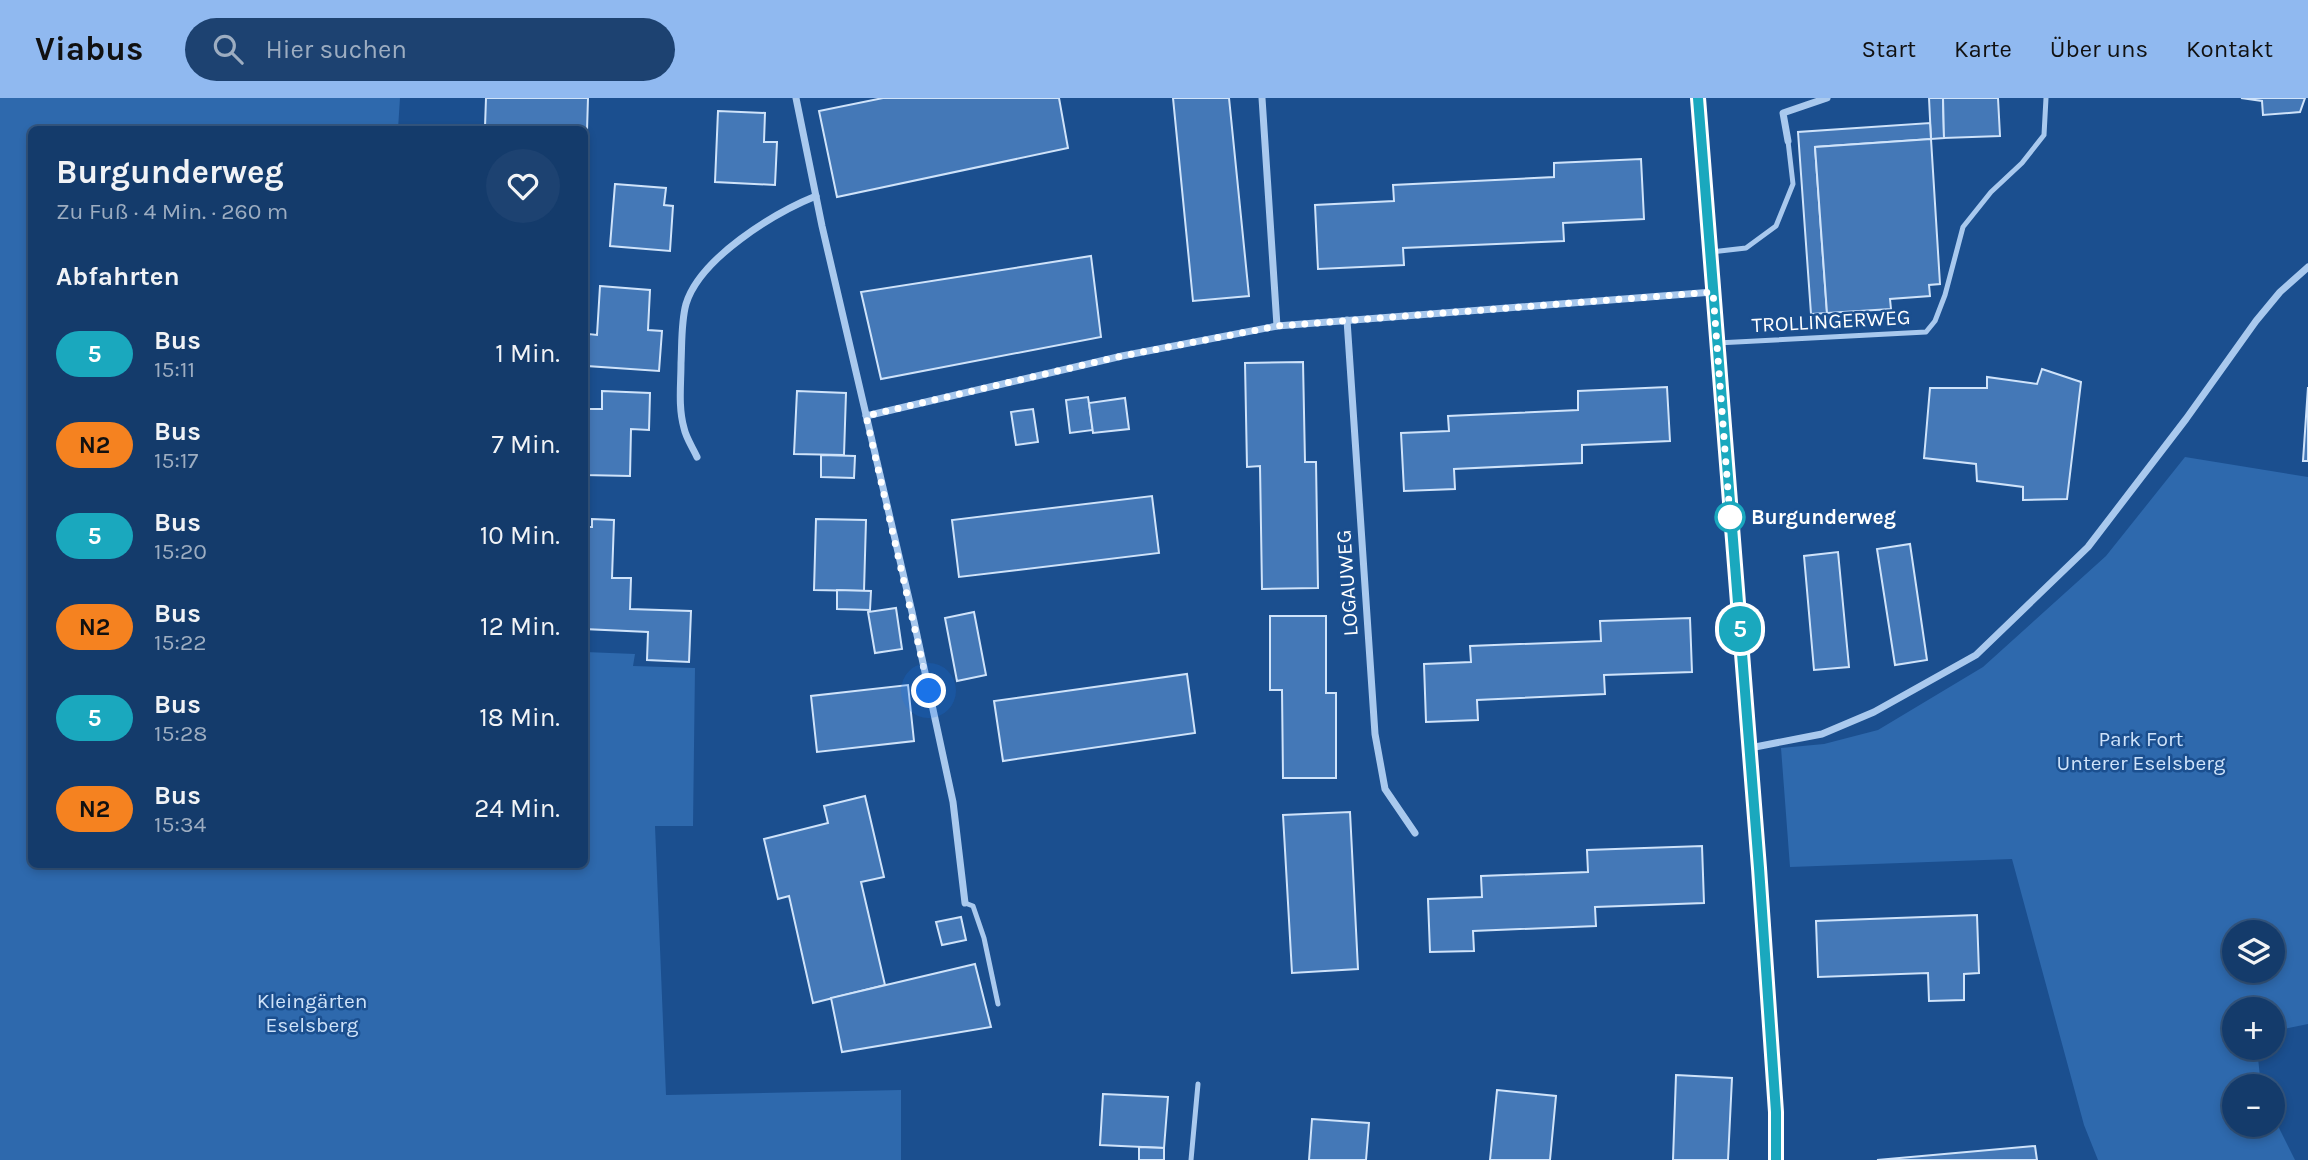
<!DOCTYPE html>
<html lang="de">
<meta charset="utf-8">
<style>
:root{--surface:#143b6b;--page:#1d4271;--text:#f1f3f6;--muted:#9dadc1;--line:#33557e;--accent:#90b9f0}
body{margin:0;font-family:Karla,sans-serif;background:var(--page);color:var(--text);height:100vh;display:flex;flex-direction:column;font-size:26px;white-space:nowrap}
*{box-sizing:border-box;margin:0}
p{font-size:23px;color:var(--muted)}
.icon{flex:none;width:38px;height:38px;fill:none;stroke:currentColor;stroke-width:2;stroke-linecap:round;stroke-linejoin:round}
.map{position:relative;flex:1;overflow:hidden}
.sheet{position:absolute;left:28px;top:28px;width:560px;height:742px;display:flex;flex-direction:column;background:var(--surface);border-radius:10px;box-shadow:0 4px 10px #0003,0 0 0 2px var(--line)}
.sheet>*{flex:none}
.badge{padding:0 14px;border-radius:23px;font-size:24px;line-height:46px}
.fabs{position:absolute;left:2222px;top:822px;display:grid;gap:14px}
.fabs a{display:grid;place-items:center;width:63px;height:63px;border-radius:50%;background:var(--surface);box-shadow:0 4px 10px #0003,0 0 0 2px var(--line);font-size:35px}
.you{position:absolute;width:35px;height:35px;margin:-18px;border:5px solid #fff;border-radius:50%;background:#1a73e8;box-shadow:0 0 0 10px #1a73e833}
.map>.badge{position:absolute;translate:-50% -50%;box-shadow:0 0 0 4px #fff}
h2{padding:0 28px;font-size:26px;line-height:63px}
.round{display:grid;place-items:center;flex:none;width:74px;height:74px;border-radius:37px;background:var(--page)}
.overview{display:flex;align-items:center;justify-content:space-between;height:119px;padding:0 28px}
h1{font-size:33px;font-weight:700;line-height:52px}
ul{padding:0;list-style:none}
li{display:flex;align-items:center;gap:21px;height:91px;padding:0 28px}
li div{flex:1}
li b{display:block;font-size:26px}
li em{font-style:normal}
li .badge{min-width:77px;font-weight:700;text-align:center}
header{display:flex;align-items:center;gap:42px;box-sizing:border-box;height:98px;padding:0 35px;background:var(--accent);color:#111}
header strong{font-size:33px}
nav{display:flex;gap:38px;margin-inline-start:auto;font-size:24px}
.search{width:490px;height:63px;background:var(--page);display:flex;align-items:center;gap:18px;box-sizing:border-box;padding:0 24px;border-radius:38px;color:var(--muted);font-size:26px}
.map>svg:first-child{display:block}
.green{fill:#2e69ad;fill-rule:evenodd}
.building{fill:#4478b7;stroke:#cfe3fa;stroke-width:2}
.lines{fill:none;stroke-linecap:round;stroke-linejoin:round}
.lane{stroke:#a9c9ee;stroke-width:5}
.street{stroke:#a9c9ee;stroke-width:7}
.line-casing{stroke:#fff;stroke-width:16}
.line{stroke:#1aa8be;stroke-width:10}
.walk{stroke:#fff;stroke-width:7;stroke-dasharray:0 12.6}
.stop-dot{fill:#fff;stroke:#1aa8be;stroke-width:3.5}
.labels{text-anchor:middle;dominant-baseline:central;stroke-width:5;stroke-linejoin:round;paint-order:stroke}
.street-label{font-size:21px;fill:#fff;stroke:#1b4f8f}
.stop-label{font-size:21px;font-weight:bold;fill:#fff;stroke:#1b4f8f;text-anchor:start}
.park-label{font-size:21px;fill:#cfe3fa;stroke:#1b4f8f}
</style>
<header>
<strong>Viabus</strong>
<div class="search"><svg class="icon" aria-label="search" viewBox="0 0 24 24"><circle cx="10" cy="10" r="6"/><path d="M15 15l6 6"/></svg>Hier suchen</div>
<nav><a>Start</a><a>Karte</a><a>Über uns</a><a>Kontakt</a></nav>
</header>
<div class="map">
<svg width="2308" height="1062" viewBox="0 0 2308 1062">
<rect width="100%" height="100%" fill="#1b4f8f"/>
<g class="green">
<path d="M 0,0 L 400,0 L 398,31 L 32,32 L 32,766 L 584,766 L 585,554 L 635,556 L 633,568 L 695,570 L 693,728 L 655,728 L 666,997 L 901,992 L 901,1062 L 0,1062 Z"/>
<path d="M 2185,359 L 2308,379 L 2308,926 L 2273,933 L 2273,912 L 2235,912 L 2235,950 L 2257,950 L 2261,989 L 2235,989 L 2235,1027 L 2273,1027 L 2273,1018 L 2295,1062 L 2098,1062 L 2084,1027 L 2012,761 L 1790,769 L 1781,650 L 1824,646 L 1878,632 L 1983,569 L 2106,458 ZM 2235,835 L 2273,835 L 2273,873 L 2235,873 Z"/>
</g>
<g class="building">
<path d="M 486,0 L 588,0 L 587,33 L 584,32 L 485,29 Z"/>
<path d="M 883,0 L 1059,0 L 1068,50 L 837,99 L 819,13 Z"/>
<path d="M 1173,0 L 1229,0 L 1249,198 L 1193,203 Z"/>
<path d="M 1929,0 L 1943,0 L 1944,40 L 1931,41 Z"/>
<path d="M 1943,0 L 1998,0 L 2000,38 L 1944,40 Z"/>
<path d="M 2241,0 L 2305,0 L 2300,14 L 2263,17 L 2262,3 Z"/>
<path d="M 718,13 L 765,15 L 764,44 L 777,44 L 775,87 L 715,84 Z"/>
<path d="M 1930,25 L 1931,41 L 1815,49 L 1827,215 L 1811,216 L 1798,34 Z"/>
<path d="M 1931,41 L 1940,186 L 1929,187 L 1930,198 L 1890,201 L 1891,211 L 1827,215 L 1815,49 Z"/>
<path d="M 1641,61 L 1644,121 L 1563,125 L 1564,143 L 1403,150 L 1404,167 L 1318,171 L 1315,107 L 1394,103 L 1393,87 L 1554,79 L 1554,65 Z"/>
<path d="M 615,86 L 666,90 L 664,107 L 673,108 L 670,153 L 610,148 Z"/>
<path d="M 1091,158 L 1101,239 L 881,281 L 861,194 Z"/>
<path d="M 600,188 L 650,192 L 648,232 L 662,233 L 659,273 L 587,268 L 589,236 L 597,237 Z"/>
<path d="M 1303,264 L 1305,364 L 1316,364 L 1318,490 L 1262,491 L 1260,368 L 1247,369 L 1245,265 Z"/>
<path d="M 2042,271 L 2081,284 L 2067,401 L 2023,402 L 2023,389 L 1977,383 L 1976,366 L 1924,360 L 1930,290 L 1987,290 L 1987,279 L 2037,286 Z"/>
<path d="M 1667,289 L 1670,343 L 1582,347 L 1582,365 L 1454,371 L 1455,391 L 1404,393 L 1401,335 L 1449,333 L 1448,318 L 1578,312 L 1578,293 Z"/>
<path d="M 2308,289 L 2308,363 L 2303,363 Z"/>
<path d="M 602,293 L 650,295 L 649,332 L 631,331 L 630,378 L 584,377 L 584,311 L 602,311 Z"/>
<path d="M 797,293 L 846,295 L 844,357 L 794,356 Z"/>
<path d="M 1088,299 L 1093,332 L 1070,335 L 1066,302 Z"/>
<path d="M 1125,300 L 1129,331 L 1093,335 L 1089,305 Z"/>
<path d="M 1033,311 L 1038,344 L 1016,347 L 1011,314 Z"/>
<path d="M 821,357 L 855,358 L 854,380 L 821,379 Z"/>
<path d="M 1152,398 L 1159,455 L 959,479 L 952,422 Z"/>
<path d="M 592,421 L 614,422 L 612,480 L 631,480 L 630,511 L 691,513 L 689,564 L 647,562 L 648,534 L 584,531 L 584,429 L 592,429 Z"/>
<path d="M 816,421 L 866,422 L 864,493 L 814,492 Z"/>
<path d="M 1910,446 L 1927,562 L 1895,567 L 1877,451 Z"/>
<path d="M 1838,454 L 1849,569 L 1814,572 L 1804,458 Z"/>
<path d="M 837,492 L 871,493 L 870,512 L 837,511 Z"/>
<path d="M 896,510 L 902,551 L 875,555 L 868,514 Z"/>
<path d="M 974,514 L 986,577 L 957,583 L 945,520 Z"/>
<path d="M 1270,518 L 1326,518 L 1326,595 L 1336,595 L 1336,680 L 1283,680 L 1282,592 L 1270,592 Z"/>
<path d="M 1690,520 L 1692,574 L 1604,577 L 1605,596 L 1477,602 L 1478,622 L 1426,624 L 1424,566 L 1471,564 L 1470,548 L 1601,543 L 1600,523 Z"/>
<path d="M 1187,576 L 1195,635 L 1003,663 L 994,603 Z"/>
<path d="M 908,587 L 914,643 L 817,654 L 811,598 Z"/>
<path d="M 865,698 L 884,779 L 861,784 L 885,887 L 813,905 L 789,798 L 778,801 L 764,741 L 828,725 L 824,708 Z"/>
<path d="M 1350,714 L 1358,871 L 1292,875 L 1283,717 Z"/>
<path d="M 1702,748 L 1704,805 L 1595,809 L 1596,828 L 1473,833 L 1474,853 L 1430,854 L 1428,801 L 1482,799 L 1481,778 L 1588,774 L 1587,752 Z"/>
<path d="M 1977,817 L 1979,875 L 1964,876 L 1964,902 L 1929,903 L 1928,875 L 1818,879 L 1816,823 Z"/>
<path d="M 961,819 L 966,842 L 942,847 L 936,824 Z"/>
<path d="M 975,866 L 991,929 L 842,954 L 831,900 Z"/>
<path d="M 1676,977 L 1732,980 L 1728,1062 L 1673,1062 Z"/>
<path d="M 1497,992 L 1556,998 L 1550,1062 L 1490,1062 Z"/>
<path d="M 1103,996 L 1168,999 L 1164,1050 L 1100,1047 Z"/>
<path d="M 1312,1021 L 1369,1025 L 1366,1062 L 1309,1062 Z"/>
<path d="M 2035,1048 L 2037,1062 L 1877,1062 Z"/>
<path d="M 1139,1049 L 1164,1050 L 1164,1062 L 1139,1062 Z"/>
</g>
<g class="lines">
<g class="lane">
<path d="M 1711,154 L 1746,150 L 1776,128 L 1793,86 L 1788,43"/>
<path d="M 1717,245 L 1926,234 L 1935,223 L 1945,197 L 1963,129 L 1991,94 L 2022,65 L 2044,37 L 2046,0"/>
<path d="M 965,805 L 973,808 L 984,840 L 998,906"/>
<path d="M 1191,1062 L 1198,986"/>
</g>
<g class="street">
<path d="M 796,0 L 822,128 L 912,514 L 953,704 L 965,805"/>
<path d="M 1262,0 L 1277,228"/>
<path d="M 1699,0 L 1759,770 L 1776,1014 L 1776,1062"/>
<path d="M 1788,43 L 1783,15 L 1827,0"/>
<path d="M 1347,222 L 1375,636 L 1385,691 L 1415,735"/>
<path d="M 866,318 L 1122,258 L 1277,228 L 1713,194"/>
<path d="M 697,359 C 693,350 686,340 684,330 C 678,309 681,286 681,265 C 682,246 681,224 686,206 C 700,160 774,115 816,98"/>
<path d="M 1750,650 L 1822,636 L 1874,614 L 1976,557 L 2088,449 L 2186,321 L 2256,223 L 2280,194 L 2308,169"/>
</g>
</g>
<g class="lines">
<defs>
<path id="line" d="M 1698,0 L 1759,770 L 1776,1014 L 1776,1062"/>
</defs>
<use href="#line" class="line-casing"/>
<use href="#line" class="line"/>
<path class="walk" d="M 929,593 L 866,318 L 1122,258 L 1278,228 L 1713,194 L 1730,419"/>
</g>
<circle class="stop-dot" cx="1730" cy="419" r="14"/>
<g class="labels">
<g class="street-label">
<text transform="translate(1831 223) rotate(-3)">TROLLINGERWEG</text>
<text transform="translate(1347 485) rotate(-94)">LOGAUWEG</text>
</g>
<g class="stop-label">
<text x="1751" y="419">Burgunderweg</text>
</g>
<g class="park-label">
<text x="2141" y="641">Park Fort<tspan x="2141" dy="24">Unterer Eselsberg</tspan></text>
<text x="312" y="903">Kleingärten<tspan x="312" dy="24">Eselsberg</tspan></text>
</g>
</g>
</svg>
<div class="fabs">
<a><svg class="icon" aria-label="layers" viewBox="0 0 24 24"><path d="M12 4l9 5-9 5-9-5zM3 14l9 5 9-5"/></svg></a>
<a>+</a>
<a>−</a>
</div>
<div class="you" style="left:929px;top:593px"></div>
<b class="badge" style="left:1740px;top:531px;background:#1aa8be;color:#fff">5</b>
<section class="sheet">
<div class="overview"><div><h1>Burgunderweg</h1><p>Zu Fuß · 4 Min. · 260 m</p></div><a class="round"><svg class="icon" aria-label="heart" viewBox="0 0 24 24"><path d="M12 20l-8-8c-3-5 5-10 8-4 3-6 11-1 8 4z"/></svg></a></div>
<h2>Abfahrten</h2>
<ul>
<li><span class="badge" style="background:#1aa8be;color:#fff">5</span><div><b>Bus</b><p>15:11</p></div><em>1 Min.</em></li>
<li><span class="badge" style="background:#f58220;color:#111">N2</span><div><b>Bus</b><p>15:17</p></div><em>7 Min.</em></li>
<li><span class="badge" style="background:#1aa8be;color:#fff">5</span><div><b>Bus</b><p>15:20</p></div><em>10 Min.</em></li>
<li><span class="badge" style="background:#f58220;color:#111">N2</span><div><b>Bus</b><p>15:22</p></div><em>12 Min.</em></li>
<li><span class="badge" style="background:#1aa8be;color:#fff">5</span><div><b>Bus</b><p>15:28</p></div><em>18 Min.</em></li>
<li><span class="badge" style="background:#f58220;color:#111">N2</span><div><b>Bus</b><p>15:34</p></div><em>24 Min.</em></li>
</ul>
</section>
</div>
